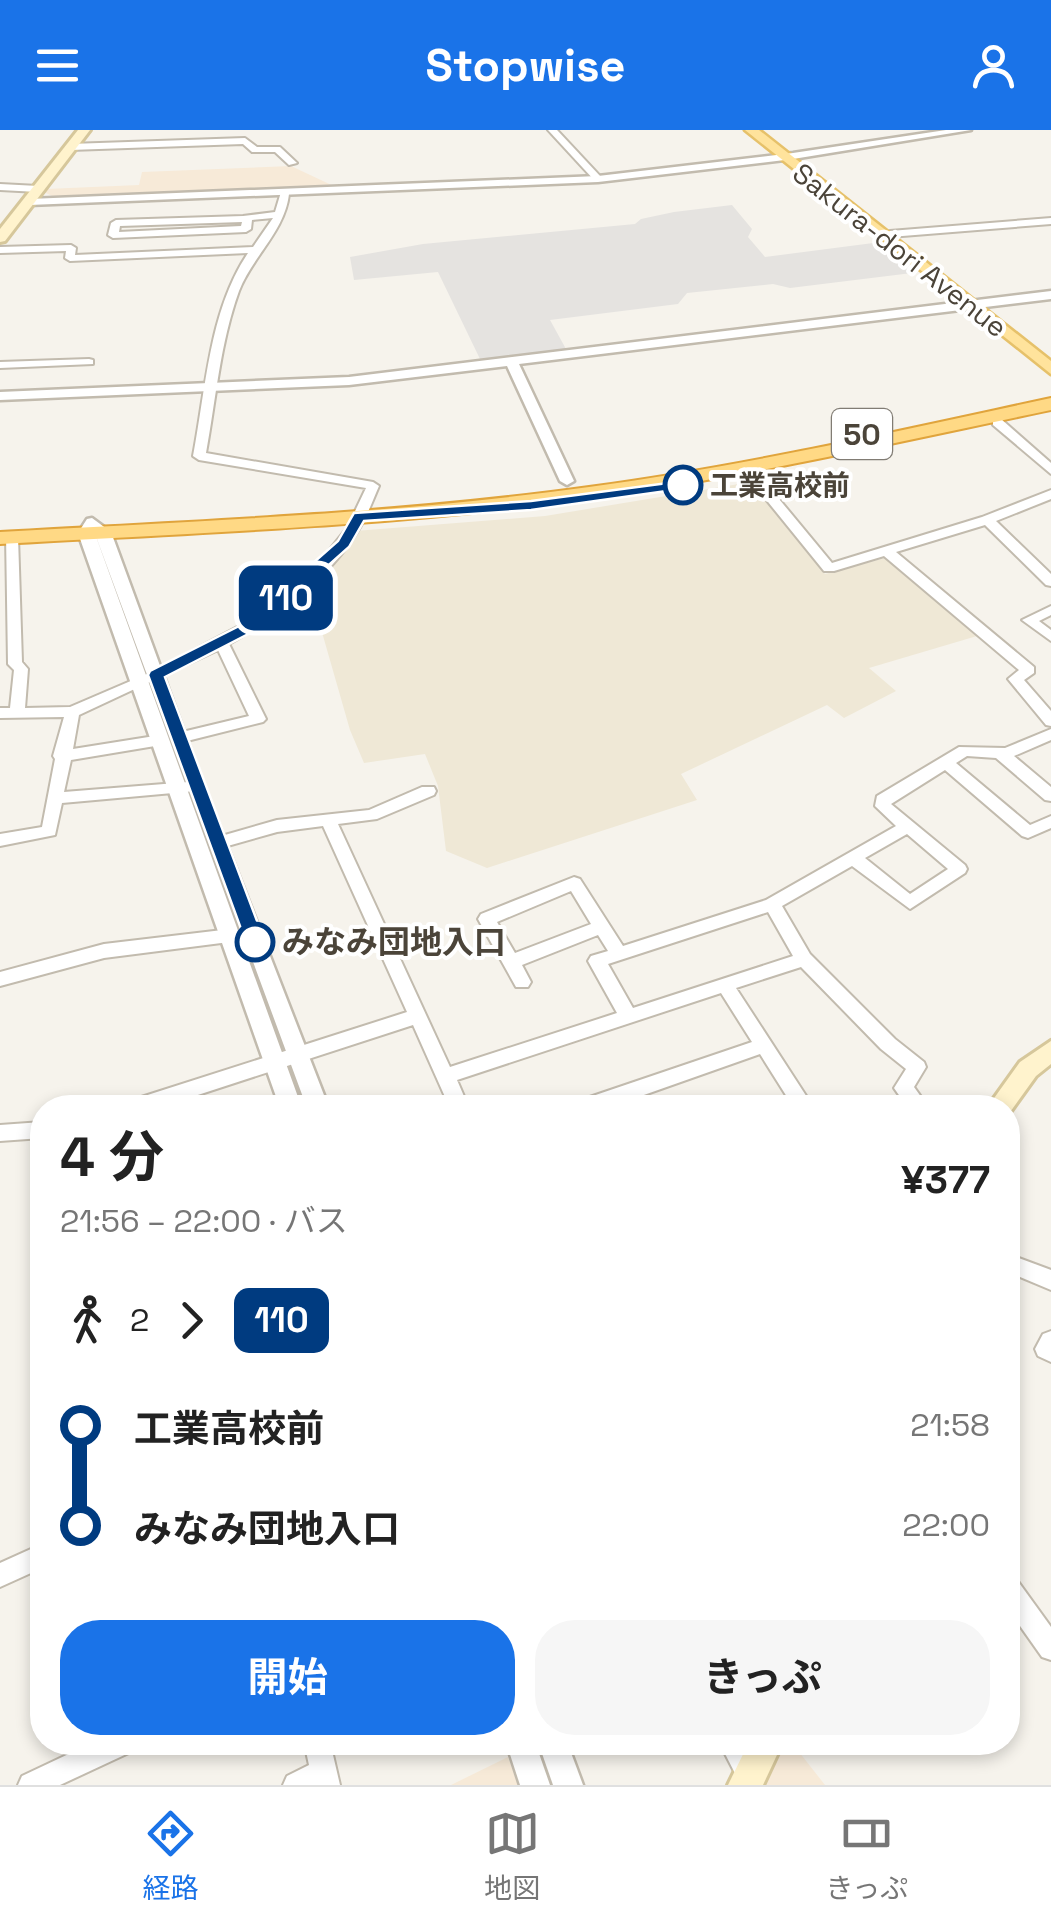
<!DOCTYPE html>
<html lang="ja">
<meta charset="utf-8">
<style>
:root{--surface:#fff;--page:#f6f6f6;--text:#222;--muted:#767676;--line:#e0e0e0;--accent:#1a73e8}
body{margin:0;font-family:"Space Grotesk","Noto Sans JP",sans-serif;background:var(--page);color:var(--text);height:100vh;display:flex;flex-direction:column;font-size:38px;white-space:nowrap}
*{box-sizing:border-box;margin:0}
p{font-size:32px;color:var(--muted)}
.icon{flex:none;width:55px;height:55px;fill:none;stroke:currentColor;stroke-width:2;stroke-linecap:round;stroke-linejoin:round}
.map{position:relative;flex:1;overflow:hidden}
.side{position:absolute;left:30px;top:965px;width:990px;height:660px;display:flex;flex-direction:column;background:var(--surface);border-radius:40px;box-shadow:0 5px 15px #0003}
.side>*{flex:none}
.badge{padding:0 20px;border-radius:15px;font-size:35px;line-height:65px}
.map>.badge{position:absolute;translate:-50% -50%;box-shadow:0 0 0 5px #fff}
.legs{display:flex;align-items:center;gap:15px;height:110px;padding:0 30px;font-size:32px}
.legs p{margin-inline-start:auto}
.summary{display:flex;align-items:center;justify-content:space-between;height:170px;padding:0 30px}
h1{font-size:55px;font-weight:700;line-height:75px}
.primary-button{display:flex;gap:20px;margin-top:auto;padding:20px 30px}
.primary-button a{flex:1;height:115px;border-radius:40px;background:var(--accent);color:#fff;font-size:40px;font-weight:700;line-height:115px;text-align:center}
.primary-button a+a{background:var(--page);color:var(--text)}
ul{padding:0 30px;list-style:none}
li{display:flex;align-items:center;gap:35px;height:100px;font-size:38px}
li i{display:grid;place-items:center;width:15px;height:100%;margin:0 12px;background:currentColor}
li i::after{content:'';width:25px;height:25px;margin:-12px;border:8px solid;border-radius:50%;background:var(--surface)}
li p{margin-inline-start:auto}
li:first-child i{background:linear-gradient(#0000 50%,currentColor 0)}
li:last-child i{background:linear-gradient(currentColor 50%,#0000 0)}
header{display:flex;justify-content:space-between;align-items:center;height:130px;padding:0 30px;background:var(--accent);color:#fff;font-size:45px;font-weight:700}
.tabs{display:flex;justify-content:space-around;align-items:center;height:140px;border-top:2px solid var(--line);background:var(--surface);font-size:28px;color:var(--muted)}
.tabs a{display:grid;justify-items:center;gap:5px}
.tabs .current{color:var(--accent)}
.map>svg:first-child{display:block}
.commercial{fill:#f7ead8}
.education{fill:#efe8d6}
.parking{fill:#e5e3e0}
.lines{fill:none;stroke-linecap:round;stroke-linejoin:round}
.minor-casing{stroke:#c2bbae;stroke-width:4}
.tertiary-casing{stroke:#c2bbae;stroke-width:5}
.secondary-casing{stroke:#d6c79b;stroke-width:6}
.primary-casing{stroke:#e6c16a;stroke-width:5}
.trunk-casing{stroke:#e0a43c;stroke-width:4}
.minor{fill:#fff;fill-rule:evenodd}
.tertiary{fill:#fff;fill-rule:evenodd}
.secondary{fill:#fff3cd;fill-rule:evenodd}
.primary{fill:#ffe39c;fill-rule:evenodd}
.trunk{fill:#ffd985;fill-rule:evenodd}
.line-1{fill:#003b80;stroke:#fff;stroke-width:2.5}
.stop-1-dot{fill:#fff;stroke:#003b80;stroke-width:5}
.labels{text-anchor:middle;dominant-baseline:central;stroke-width:8;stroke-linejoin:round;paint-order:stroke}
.far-street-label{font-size:28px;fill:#4b4439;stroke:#fff}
.far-stop-label{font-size:28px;font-weight:bold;fill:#4b4439;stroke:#fff;text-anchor:start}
.shield{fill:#fff;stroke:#817c74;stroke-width:2.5}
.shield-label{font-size:30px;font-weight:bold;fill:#4b4439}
.stop-label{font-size:32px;font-weight:bold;fill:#4b4439;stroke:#fff;text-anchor:start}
</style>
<header><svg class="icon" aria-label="menu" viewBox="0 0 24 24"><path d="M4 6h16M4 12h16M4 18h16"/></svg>Stopwise<svg class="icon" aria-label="person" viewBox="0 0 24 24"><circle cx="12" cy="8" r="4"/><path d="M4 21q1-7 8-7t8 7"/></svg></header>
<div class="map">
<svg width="1051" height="1655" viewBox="0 0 1051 1655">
<rect width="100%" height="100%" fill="#f6f3ec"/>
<g class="commercial">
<path d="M 291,36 L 340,59 L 54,67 L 44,62 L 46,59 L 139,55 L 142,42 Z"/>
<path d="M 774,1612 L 792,1613 L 825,1655 L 750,1655 Z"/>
<path d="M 508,1627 L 518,1655 L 451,1655 Z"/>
</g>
<path class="education" d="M 751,352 L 825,444 L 889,427 L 977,506 L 869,538 L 896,561 L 844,588 L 827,575 L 681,644 L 697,670 L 487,738 L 446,721 L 438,656 L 425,624 L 364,633 L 350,600 L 309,457 L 352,414 L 355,401 L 545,386 Z"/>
<path class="parking" d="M 732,75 L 752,99 L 748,107 L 765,127 L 881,112 L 912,143 L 790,158 L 773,154 L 687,163 L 678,174 L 550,190 L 566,219 L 480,229 L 438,142 L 354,150 L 350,127 L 423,114 L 635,94 L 641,89 L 674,82 Z"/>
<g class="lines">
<defs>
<g id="minor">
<path d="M 548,0 L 557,0 L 601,47 L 601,51 L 595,51 Z"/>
<path d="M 245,8 L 257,17 L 280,17 L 297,33 L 289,35 L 275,22 L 252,22 L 243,14 L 70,20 L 65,17 L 70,14 Z"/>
<path d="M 0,54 L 38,56 L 43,59 L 38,62 L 0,60 Z"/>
<path d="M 281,62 L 289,64 C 285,101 252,127 239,161 C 220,213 216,269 206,323 L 373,352 L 379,356 C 373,370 367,386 359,399 C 329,449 279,485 229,514 L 266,589 L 263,592 L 179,613 L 174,612 L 171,608 L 174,604 L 249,586 L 218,520 L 79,585 L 73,619 L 161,605 L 169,610 L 161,615 L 71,630 L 64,662 L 189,652 L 195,653 L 197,657 L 195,661 L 62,673 L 55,705 L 0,716 L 0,704 L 42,697 L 55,629 L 53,626 L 64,587 L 0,588 L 0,578 L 10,578 L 14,540 L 8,534 L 6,404 L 11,403 L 18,407 L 22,532 L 28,539 L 25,578 L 70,577 L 154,541 L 243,494 L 283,466 L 319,433 L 347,398 L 366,358 L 199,330 L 193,326 C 206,259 209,181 248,123 L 70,131 L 65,128 L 66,121 L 0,123 L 0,117 L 71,115 L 76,118 L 75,125 L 253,117 L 273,88 L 252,90 L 251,99 L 246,102 L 113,108 L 108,105 L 111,93 L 116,90 L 243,86 L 275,82 ZM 242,92 L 241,96 L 119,102 L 120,96 Z"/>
<path d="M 1051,88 L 1051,94 L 890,107 L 885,104 L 890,101 Z"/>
<path d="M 89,229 L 93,230 L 93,234 L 0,238 L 0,232 Z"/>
<path d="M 993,289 L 1001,289 L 1051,333 L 1051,344 L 993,295 Z"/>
<path d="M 751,339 L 755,340 L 832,433 L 982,387 L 1051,360 L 1051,369 L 996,391 L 1051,444 L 1051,456 L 1046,455 L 985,395 L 896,422 L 1034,537 L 1034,543 L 1024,550 L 1051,581 L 1051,596 L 1046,595 L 1008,549 L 1019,540 L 884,426 L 834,441 L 824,441 L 747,346 L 747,340 Z"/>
<path d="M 1051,476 L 1051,485 L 1039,491 L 1051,500 L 1051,511 L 1022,490 Z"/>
<path d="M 1051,599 L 1051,610 L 1014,626 L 1051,657 L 1051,671 L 1045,670 L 996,628 L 967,626 L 956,633 L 1030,695 L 1051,686 L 1051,698 L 1028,708 L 1022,706 L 945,640 L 891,674 L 965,735 L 967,739 L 965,743 L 910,779 L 852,736 L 782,776 L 810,824 L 895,909 L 924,932 L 926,937 L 914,957 L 929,978 L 908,978 L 894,958 L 906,939 L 881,919 L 801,837 L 736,858 L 814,978 L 794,978 L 760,924 L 607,978 L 573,978 L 575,972 L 752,912 L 721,863 L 457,950 L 469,978 L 450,978 L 413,895 L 158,978 L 123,978 L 125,972 L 132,970 L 407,882 L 323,696 L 277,702 L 217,719 L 209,713 L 211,709 L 277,690 L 369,680 L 422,657 L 434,657 L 436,661 L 434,665 L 377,689 L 338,694 L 450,937 L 617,883 L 588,831 L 591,826 L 608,821 L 598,805 L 522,835 L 531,852 L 528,857 L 516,857 L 478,789 L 481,784 L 574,747 L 580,749 L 623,816 L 766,770 L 896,696 L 875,676 L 877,666 L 959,617 L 1005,618 ZM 907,704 L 948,739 L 910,764 L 865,728 ZM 571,761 L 591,794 L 515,823 L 497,792 ZM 768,782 L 793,826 L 633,878 L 608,834 Z"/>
<path d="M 231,799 L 237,801 L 240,806 L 237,811 L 104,828 L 0,856 L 0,842 L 104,814 Z"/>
<path d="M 42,992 L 42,1008 L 0,1011 L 0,995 Z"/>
<path d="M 1008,1124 L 1051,1140 L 1051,1160 L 1008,1142 Z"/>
<path d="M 1051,1201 L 1051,1232 L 1038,1226 L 1035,1219 L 1043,1204 Z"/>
<path d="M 42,1414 L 42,1438 L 0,1457 L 0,1433 Z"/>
<path d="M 1008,1447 L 1017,1450 L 1051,1497 L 1051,1530 L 1042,1527 L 1008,1479 Z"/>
<path d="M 94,1612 L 137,1612 L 133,1621 L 60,1655 L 18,1655 L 22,1646 Z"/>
<path d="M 304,1612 L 330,1612 L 340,1655 L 283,1655 L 287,1646 L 309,1635 Z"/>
<path d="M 719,1612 L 746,1612 L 763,1646 L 759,1655 L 741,1655 Z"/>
</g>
<g id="tertiary">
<path d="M 946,0 L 971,0 L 793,29 L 598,52 L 29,75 L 23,72 L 29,69 L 598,46 L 793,23 Z"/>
<path d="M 1051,161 L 1051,169 L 519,234 L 574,351 L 567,355 L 560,351 L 507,236 L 349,255 L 0,270 L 0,262 L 349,247 Z"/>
<path d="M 92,388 L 111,402 L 204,656 L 329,978 L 307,978 L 94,401 L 302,978 L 280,978 L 78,403 L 87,389 Z"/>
<path d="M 506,1612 L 535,1612 L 550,1655 L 520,1655 Z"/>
<path d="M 538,1612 L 567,1612 L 583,1655 L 553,1655 Z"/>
</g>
<g id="secondary">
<path d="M 78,0 L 90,0 L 5,111 L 0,112 L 0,99 Z"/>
<path d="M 1051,911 L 1051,934 L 1036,946 L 1008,985 L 1008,978 L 987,978 L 1020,932 Z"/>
<path d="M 749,1612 L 783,1612 L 763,1655 L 728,1655 Z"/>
</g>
<path id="primary" d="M 745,0 L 759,0 L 1051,231 L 1051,244 Z"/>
<path id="trunk" d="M 1051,268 L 1051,280 C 898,312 745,347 590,369 C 394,396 197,403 0,414 L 0,402 C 197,391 394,384 589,357 C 745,336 898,301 1051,268 Z"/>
</defs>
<use href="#minor" class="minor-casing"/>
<use href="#tertiary" class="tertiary-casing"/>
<use href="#secondary" class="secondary-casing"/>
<use href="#primary" class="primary-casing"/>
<use href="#trunk" class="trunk-casing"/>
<use href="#minor" class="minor"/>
<use href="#tertiary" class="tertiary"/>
<use href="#secondary" class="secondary"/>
<use href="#primary" class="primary"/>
<use href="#trunk" class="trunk"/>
</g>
<path class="line-1" d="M 683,351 L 690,355 L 688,358 L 531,380 L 364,391 L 349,417 L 256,500 L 165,547 L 265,812 L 255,820 L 248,818 L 148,545 L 150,541 L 245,493 L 338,411 L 354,383 L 531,371 Z"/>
<g class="stop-1-dot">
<circle cx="683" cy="355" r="18"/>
<circle cx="255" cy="812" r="18"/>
</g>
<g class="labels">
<g class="far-street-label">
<text transform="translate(900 120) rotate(38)">Sakura-dori Avenue</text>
</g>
<g class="far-stop-label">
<text x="710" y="355">工業高校前</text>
</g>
<rect class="shield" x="832" y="279" width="60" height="50" rx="8"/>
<g class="shield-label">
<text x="862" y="304">50</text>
</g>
<g class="stop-label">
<text x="282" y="812">みなみ団地入口</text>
</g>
</g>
</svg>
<b class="badge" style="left:286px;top:468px;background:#003b80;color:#fff">110</b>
<section class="side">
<div class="summary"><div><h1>4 分</h1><p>21:56 – 22:00 · バス</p></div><b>¥377</b></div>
<div class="legs"><svg class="icon" aria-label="walk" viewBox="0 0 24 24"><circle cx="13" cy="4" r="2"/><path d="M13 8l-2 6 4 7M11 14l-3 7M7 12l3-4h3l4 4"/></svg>2<svg class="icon" aria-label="forward" viewBox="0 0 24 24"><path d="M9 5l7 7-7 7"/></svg><b class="badge" style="background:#003b80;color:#fff">110</b></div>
<ul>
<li><i style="color:#003b80"></i><b>工業高校前</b><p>21:58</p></li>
<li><i style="color:#003b80"></i><b>みなみ団地入口</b><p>22:00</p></li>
</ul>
<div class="primary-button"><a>開始</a><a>きっぷ</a></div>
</section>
</div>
<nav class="tabs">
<a class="current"><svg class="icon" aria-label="directions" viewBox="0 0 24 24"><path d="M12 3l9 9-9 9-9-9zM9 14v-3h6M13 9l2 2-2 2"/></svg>経路</a>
<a><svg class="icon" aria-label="map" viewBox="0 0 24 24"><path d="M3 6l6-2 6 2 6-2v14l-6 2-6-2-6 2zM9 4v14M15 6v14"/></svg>地図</a>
<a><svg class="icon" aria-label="tickets" viewBox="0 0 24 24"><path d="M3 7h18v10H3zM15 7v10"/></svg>きっぷ</a>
</nav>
